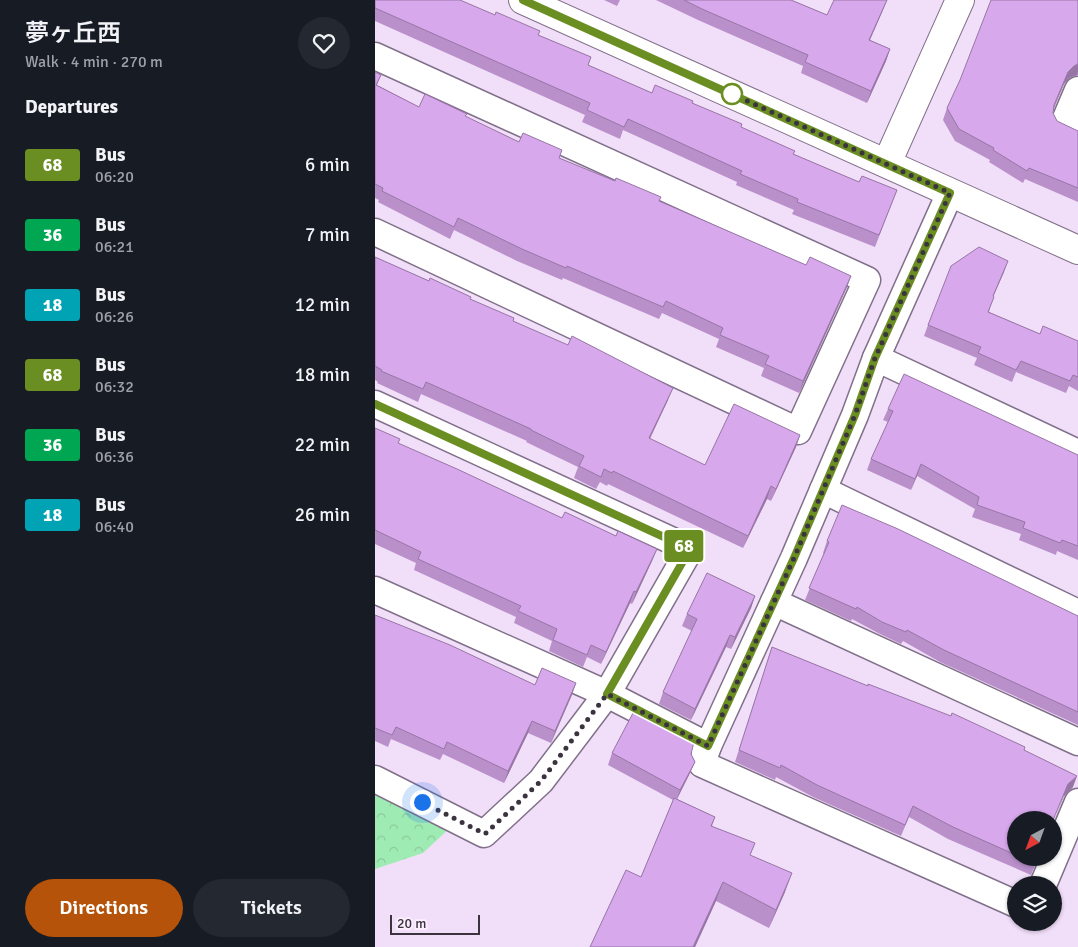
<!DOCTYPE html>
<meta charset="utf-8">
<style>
:root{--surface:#171b24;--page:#242831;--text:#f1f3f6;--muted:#9ea1a6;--accent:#b45309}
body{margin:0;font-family:Signika,"Noto Sans JP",sans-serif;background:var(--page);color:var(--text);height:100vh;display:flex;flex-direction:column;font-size:19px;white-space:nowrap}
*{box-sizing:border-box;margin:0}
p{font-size:16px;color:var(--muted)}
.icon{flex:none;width:28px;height:28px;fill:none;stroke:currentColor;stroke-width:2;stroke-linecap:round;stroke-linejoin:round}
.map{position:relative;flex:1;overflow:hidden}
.panel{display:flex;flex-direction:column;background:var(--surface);width:375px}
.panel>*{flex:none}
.badge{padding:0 10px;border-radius:4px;font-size:18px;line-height:32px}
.needle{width:32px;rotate:221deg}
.tools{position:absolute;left:632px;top:811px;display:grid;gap:10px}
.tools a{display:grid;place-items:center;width:55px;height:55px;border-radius:50%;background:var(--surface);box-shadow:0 1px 4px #0004;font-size:25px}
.scale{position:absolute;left:15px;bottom:12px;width:90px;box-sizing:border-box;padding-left:5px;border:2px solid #3b333e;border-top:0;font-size:14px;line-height:18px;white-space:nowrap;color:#3b333e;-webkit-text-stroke:4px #faeeff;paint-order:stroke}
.you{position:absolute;width:25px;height:25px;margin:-12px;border:4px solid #fff;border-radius:50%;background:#1a73e8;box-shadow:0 0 0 8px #1a73e833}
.map>.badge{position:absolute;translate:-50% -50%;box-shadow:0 0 0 2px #fff}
h2{padding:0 25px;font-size:19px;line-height:45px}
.round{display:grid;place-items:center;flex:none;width:52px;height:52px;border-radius:26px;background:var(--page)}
.head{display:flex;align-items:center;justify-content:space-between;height:85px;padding:0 25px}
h1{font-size:24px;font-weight:600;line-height:38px}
.action{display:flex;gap:10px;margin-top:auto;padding:10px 25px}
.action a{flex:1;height:58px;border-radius:30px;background:var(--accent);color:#fff;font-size:20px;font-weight:600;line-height:58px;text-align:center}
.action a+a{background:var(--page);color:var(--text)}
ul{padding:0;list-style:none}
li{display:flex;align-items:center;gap:15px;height:70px;padding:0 25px}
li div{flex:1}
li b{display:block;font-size:19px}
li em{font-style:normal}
li .badge{min-width:55px;font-weight:700;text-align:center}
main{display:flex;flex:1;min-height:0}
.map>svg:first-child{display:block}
.park{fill:url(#park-crowns)}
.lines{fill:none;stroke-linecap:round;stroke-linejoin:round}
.minor-casing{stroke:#817089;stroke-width:29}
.tertiary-casing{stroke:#817089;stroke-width:30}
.minor{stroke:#fff;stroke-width:26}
.tertiary{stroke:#fff;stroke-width:28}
.wall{fill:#ba90cb}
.shaded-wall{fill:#9776a5}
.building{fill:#d8a8ec;stroke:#9776a5}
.line-casing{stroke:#fff;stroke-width:11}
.line{stroke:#6b8e23;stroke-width:8}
.walk{stroke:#3b333e;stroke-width:5;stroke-dasharray:0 9}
.stop-dot{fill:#fff;stroke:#6b8e23;stroke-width:2.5}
</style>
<main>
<section class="panel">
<div class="head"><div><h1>夢ヶ丘西</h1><p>Walk · 4 min · 270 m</p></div><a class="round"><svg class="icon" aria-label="heart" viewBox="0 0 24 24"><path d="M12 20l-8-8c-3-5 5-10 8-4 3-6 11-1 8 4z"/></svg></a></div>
<h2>Departures</h2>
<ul>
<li><span class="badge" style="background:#6b8e23;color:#fff">68</span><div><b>Bus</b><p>06:20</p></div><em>6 min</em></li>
<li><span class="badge" style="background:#00a651;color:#fff">36</span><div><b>Bus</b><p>06:21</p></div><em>7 min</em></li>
<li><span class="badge" style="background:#00a3b4;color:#fff">18</span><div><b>Bus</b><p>06:26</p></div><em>12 min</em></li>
<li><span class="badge" style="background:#6b8e23;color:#fff">68</span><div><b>Bus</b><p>06:32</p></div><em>18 min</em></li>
<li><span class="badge" style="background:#00a651;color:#fff">36</span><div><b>Bus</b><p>06:36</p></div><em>22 min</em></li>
<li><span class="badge" style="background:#00a3b4;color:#fff">18</span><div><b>Bus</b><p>06:40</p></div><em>26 min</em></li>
</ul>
<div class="action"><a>Directions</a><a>Tickets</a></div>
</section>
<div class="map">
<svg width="703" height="947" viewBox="0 0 703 947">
<defs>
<pattern id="park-crowns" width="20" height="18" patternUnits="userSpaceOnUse" patternTransform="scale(1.25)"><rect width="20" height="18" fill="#9febb4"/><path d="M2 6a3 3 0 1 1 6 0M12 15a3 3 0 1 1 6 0" fill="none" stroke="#8aca9c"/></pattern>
</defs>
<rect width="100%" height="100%" fill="#f1def9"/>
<path class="park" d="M 0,787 L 78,825 L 48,853 L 0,869 Z"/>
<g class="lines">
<defs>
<g id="minor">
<path d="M 0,56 L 492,280 L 423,431 L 0,232"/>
<path d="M 703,90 L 689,123 L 703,129"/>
<path d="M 501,358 L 703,453"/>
<path d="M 0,404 L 315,549 L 232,694 L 166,781 L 109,834 L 0,779"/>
<path d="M 448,490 L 703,613"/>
<path d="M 0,590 L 232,694 L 333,746 L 419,558 L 480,415 L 501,358 L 575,193"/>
<path d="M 399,602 L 703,742"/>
<path d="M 333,746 L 327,764 L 641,904"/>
<path d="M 668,885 L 703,802"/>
</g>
<g id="tertiary">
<path d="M 148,0 L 703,250"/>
<path d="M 512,163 L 585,0"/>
</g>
</defs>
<use href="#minor" class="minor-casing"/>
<use href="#tertiary" class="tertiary-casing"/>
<use href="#minor" class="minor"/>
<use href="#tertiary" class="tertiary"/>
</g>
<g class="wall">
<path d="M 0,0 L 163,35 L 216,57 L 213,65 L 277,93 L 317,103 L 418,154 L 484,182 L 522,190 L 500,247 L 417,214 L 419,210 L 361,185 L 362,182 L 248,130 L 245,139 L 207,122 L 210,115 L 0,21 Z"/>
<path d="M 229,0 L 245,0 L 242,6 Z"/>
<path d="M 281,0 L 416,0 L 452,15 L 512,0 L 495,40 L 515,49 L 511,61 L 492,103 L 426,73 L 428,66 L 323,20 Z"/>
<path d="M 703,0 L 703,75 L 694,78 L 689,84 L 679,108 L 678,113 L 682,121 L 703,131 L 703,202 L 650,179 L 648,183 L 614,162 L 615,160 L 580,141 L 568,120 L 572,108 Z"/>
<path d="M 0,72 L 6,75 L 2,85 L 44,107 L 90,117 L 144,142 L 184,158 L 431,265 L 476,276 L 472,287 L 424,393 L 386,376 L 389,368 L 341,347 L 344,339 L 287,313 L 284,319 L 188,278 L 187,280 L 142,261 L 79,230 L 75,239 L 3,202 L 4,200 L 0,198 Z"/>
<path d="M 0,257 L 95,299 L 293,400 L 275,439 L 330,465 L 425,435 L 421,447 L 396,501 L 392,499 L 368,548 L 233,484 L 232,486 L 225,482 L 221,489 L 199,478 L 203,467 L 151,442 L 152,441 L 46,394 L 43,402 L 2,383 L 3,382 L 0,380 Z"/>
<path d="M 629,272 L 618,297 L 614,312 L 665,334 L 703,341 L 703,391 L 694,386 L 691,393 L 641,372 L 637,382 L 599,365 L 602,358 L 549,336 L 553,325 Z"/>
<path d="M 513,409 L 703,455 L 703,560 L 682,551 L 681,555 L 644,540 L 646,534 L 597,517 L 600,509 L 542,476 L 536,490 L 492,470 L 496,459 L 513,422 L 508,420 Z"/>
<path d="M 0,428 L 24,444 L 187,518 L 282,549 L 277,561 L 257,604 L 255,603 L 226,664 L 212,657 L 208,667 L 174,651 L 177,641 L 139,623 L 141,617 L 39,570 L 41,563 L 0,544 Z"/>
<path d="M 452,541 L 703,616 L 703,725 L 565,662 L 528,641 L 526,644 L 503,633 L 477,619 L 476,621 L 430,600 L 449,553 L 448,553 Z"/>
<path d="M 380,596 L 376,608 L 356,649 L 351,647 L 316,720 L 284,704 L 288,692 L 317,631 L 307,626 L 312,614 Z"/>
<path d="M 0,615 L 160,685 L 201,683 L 176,743 L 153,733 L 129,783 L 68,754 L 65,760 L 16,739 L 13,747 L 0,741 Z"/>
<path d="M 397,647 L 649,750 L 698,787 L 689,796 L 641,820 L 641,858 L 663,858 L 656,875 L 573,839 L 534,817 L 526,836 L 438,797 L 401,777 L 400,780 L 360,762 Z"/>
<path d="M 237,753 L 316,754 L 320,762 L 315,773 L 302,799 L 340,817 L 337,826 L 375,855 L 410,892 L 394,928 L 341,901 L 320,947 L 215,947 L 266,877 L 298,800 L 233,765 Z"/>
</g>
<g class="shaded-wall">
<path d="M 512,0 L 508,10 L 490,51 L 494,40 Z"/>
<path d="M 515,49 L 511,61 L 492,103 L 496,91 Z"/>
<path d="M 703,64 L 703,71 L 702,75 L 694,78 L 689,84 L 675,117 L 693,72 L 699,66 Z"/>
<path d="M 633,261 L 629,272 L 613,308 L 618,296 Z"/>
<path d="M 476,276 L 472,287 L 424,393 L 428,381 Z"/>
<path d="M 298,388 L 293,400 L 269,450 L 274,438 Z"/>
<path d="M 425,435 L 421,447 L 396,501 L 401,489 Z"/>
<path d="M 546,464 L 542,476 L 536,490 L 540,479 Z"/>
<path d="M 396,486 L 392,499 L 368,548 L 373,536 Z"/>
<path d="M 282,549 L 277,561 L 257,604 L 261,592 Z"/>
<path d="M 259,591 L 255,603 L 226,664 L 231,652 Z"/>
<path d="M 380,596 L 376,608 L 356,649 L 360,637 Z"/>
<path d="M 355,635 L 351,647 L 316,720 L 320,709 Z"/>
<path d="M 201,683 L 197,695 L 176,743 L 180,731 Z"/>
<path d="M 157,721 L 153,733 L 129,783 L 133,771 Z"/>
<path d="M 320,762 L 315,773 L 301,801 L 305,790 Z"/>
<path d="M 702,776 L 698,787 L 689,796 L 679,821 L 693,784 Z"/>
<path d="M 417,873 L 410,892 L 394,928 L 401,910 Z"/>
<path d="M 348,882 L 341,901 L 320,947 L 318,947 Z"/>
</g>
<g class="building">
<path d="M 0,0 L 85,0 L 120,15 L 121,12 L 165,31 L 163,35 L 216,57 L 213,65 L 277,93 L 280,85 L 318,101 L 317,103 L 367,124 L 366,127 L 420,151 L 418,154 L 484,182 L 487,176 L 522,190 L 504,235 L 422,202 L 423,199 L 365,174 L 367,171 L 253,119 L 249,127 L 212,110 L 215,103 L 0,8 Z"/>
<path d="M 309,0 L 416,0 L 452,15 L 459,0 L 512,0 L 494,40 L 515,49 L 496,91 L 430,62 L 433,55 L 327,9 Z"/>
<path d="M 616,0 L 703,0 L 703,64 L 699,66 L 693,72 L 679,105 L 678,113 L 682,121 L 703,131 L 703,188 L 654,168 L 652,171 L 618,150 L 619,148 L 584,129 L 572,108 L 585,80 Z"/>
<path d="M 0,72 L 6,75 L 1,85 L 44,107 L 50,94 L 92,114 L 90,116 L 144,142 L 148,133 L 187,150 L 184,158 L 240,181 L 241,178 L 286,197 L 284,201 L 431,265 L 435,257 L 476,276 L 428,381 L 390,364 L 394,356 L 345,335 L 348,328 L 291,301 L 288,307 L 192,266 L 191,268 L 147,249 L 83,218 L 79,227 L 7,191 L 8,188 L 0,184 Z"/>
<path d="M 604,247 L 633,261 L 618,296 L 619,297 L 613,312 L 665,334 L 668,326 L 703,341 L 703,377 L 698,375 L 695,381 L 646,361 L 641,370 L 603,353 L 606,347 L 553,325 L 576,266 Z"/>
<path d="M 0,257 L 54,281 L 55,278 L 96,297 L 95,299 L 139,318 L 138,321 L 193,345 L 197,336 L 298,388 L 274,438 L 330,465 L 359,404 L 425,435 L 401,489 L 396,486 L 373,536 L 238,471 L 237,473 L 229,469 L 226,477 L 204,466 L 209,456 L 156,430 L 156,429 L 51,382 L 48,389 L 6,371 L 7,370 L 0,366 Z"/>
<path d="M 529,374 L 703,455 L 703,546 L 687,540 L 685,543 L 648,528 L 650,522 L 602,505 L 604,497 L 546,464 L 540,479 L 496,459 L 518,411 L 513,409 Z"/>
<path d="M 0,428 L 25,439 L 23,443 L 82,469 L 187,518 L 190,512 L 241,536 L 243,531 L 282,549 L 261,592 L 259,591 L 231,652 L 216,645 L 212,655 L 178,640 L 182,629 L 143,611 L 146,606 L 43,559 L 46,552 L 0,530 Z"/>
<path d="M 467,505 L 523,529 L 703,616 L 703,712 L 569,650 L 532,630 L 531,632 L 507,622 L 482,607 L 481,609 L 434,588 L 454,542 L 452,541 Z"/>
<path d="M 332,573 L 380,596 L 360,637 L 355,635 L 320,709 L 288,692 L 322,619 L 312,614 Z"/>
<path d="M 0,615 L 75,645 L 160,685 L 167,668 L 201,683 L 180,731 L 157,721 L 133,771 L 72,742 L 69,749 L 21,727 L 17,735 L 0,728 Z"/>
<path d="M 397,647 L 493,686 L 493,684 L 576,716 L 577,713 L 650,747 L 649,750 L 702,776 L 693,784 L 678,820 L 641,820 L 641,855 L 578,827 L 538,806 L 530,825 L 442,785 L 406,765 L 405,768 L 364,750 Z"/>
<path d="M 259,711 L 319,742 L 316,754 L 320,762 L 305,790 L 237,753 Z"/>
<path d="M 299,798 L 340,817 L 336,826 L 380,843 L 375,855 L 417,873 L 401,910 L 348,882 L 318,947 L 215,947 L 251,870 L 266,877 Z"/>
<path d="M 646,858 L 663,858 L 660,864 Z"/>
</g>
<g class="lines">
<defs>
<path id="line" d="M 0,404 L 315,549 L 232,694 L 333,746 L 419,558 L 480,415 L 500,358 L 575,193 L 148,0"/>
</defs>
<use href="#line" class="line-casing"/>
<use href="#line" class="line"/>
<path class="walk" d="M 47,802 L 110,834 L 166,781 L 232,694 L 333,746 L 419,558 L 480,415 L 500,358 L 575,193 L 357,94"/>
</g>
<circle class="stop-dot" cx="357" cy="94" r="10"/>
</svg>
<div class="tools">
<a><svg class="needle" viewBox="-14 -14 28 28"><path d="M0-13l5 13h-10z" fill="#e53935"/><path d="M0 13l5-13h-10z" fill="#9ea1a6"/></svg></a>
<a><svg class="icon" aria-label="layers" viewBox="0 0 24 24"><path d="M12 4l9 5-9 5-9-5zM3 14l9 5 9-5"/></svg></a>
</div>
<div class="scale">20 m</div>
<div class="you" style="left:47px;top:802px"></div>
<b class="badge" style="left:309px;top:546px;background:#6b8e23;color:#fff">68</b>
</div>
</main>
